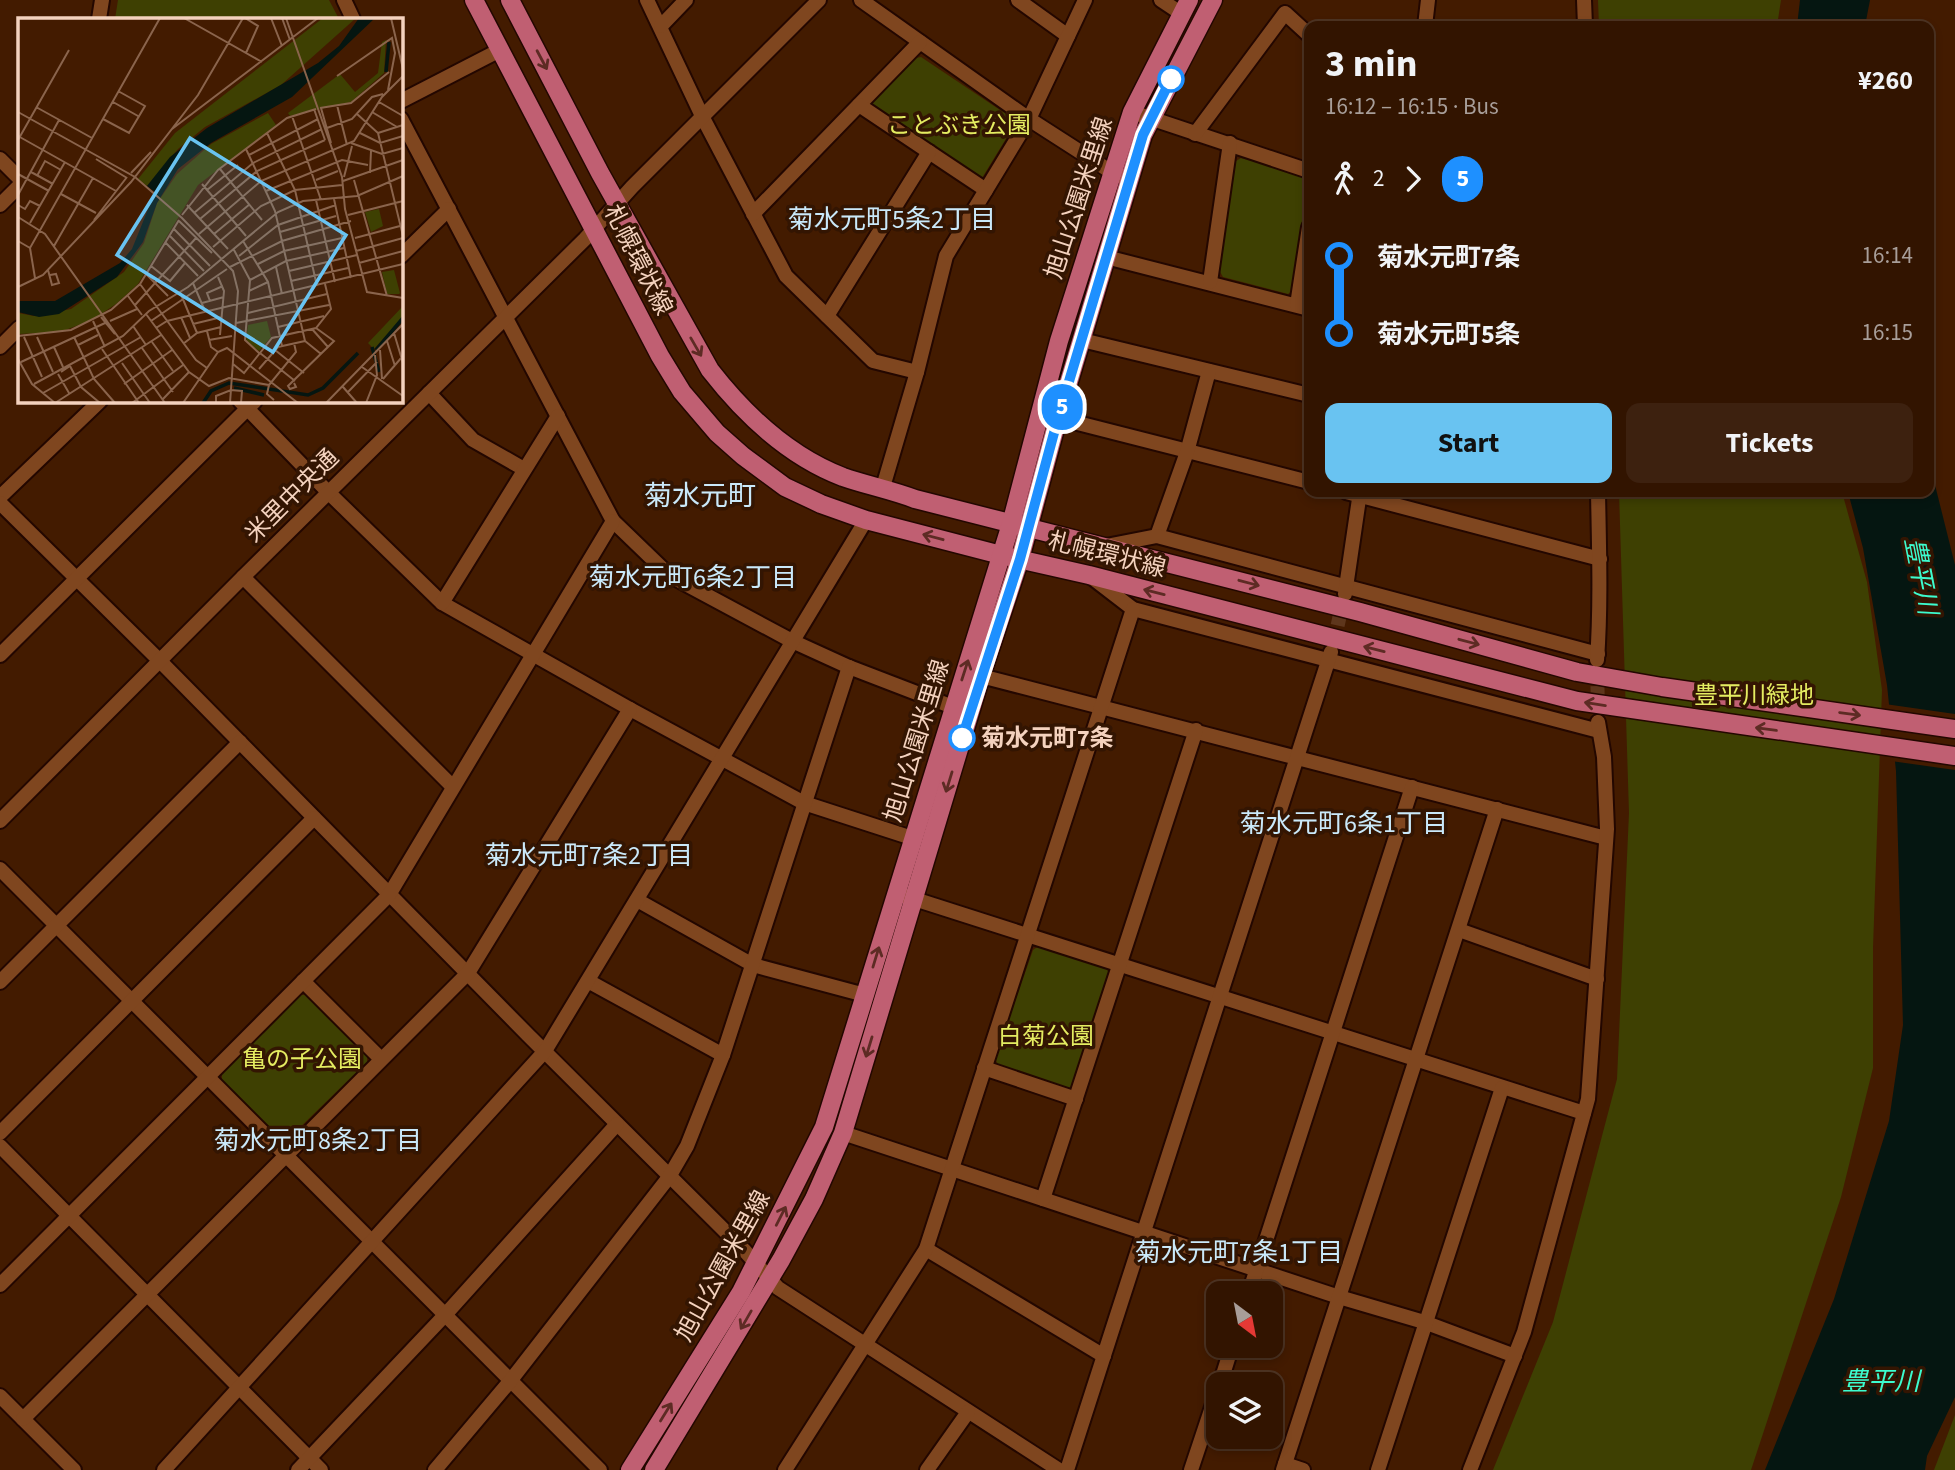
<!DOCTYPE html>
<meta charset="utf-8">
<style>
:root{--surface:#321400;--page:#3d210f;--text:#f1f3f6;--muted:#a89e99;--line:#4d3322;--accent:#69c3f1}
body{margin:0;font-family:"Source Sans 3","Noto Sans JP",sans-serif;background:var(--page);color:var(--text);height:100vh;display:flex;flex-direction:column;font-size:26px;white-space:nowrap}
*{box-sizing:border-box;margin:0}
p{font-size:23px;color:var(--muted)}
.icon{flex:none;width:38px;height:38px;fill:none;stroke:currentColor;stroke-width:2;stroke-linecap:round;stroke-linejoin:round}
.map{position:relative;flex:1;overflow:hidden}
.details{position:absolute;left:1304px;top:21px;width:630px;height:476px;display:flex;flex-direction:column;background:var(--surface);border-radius:14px;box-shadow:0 4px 10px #0003,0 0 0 2px var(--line)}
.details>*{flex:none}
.badge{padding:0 14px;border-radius:23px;font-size:24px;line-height:46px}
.needle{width:46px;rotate:148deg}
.tools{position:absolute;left:1206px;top:1281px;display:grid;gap:14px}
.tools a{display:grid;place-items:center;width:77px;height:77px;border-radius:14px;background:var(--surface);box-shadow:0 4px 10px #0003,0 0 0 2px var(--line);font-size:35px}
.map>.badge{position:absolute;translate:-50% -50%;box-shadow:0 0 0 4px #fff}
.legs{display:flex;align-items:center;gap:10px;height:77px;padding:0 21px;font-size:23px}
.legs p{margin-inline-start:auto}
.overview{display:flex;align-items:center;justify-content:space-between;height:119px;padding:0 21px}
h1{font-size:38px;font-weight:700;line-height:52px}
.cta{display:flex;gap:14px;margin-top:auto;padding:14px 21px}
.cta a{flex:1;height:80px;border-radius:14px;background:var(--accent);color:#111;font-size:28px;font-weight:700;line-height:80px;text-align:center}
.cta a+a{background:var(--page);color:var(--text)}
ul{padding:0 21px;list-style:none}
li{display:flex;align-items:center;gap:24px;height:77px;font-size:26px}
li i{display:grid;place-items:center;width:10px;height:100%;margin:0 9px;background:currentColor}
li i::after{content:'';width:18px;height:18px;margin:-9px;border:5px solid;border-radius:50%;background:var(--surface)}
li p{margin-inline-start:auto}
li:first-child i{background:linear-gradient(#0000 50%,currentColor 0)}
li:last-child i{background:linear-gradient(currentColor 50%,#0000 0)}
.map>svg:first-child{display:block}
.green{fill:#3e4002}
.water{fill:#051611}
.pier{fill:#431b00}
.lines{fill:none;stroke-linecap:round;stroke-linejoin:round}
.minor-tunnel{stroke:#5e361c;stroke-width:14;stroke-dasharray:14 7;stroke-linecap:butt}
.minor-casing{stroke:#230700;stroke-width:18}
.major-casing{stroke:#230700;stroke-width:21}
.minor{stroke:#7f461f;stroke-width:14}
.major{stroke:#c05f72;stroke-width:18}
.oneway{stroke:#5d2b24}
.line-1-casing{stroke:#fff;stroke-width:16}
.line-1{stroke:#1e90ff;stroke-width:10}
.stop-1-dot{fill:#fff;stroke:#1e90ff;stroke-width:3.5}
.labels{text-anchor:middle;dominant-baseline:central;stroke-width:7;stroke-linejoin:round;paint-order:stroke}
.park-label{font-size:24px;fill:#e4ec61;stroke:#331502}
.street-label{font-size:24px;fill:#f4d2be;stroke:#331502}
.stop-label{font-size:24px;font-weight:bold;fill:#f4d2be;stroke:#331502;text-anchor:start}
.neighbourhood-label{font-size:26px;fill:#cae9fa;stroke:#331502}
.water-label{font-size:26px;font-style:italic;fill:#3cfccf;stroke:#331502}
.quarter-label{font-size:28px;fill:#cae9fa;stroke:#331502}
.inset-river{fill:none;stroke:#051611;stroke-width:3.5}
.inset-road{fill:none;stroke:#8a644c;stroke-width:2}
.view{fill:#69c3f1;fill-opacity:0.15;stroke:#69c3f1;stroke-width:3.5}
.inset-edge{fill:none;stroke:#f4d2be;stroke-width:3.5}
</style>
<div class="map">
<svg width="1955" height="1470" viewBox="0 0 1955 1470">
<rect width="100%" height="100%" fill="#431b00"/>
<g class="green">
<path d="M 118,0 L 329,0 L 339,19 L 115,19 Z"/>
<path d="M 1598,0 L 1781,0 L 1777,26 L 1599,26 Z"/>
<path d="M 921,57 L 1012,118 L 1015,124 L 982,178 L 977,179 L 872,108 L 872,102 L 916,58 Z"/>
<path d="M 1241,158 L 1303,174 L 1308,181 L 1293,290 L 1288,294 L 1223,277 L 1219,270 L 1236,161 Z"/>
<path d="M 1619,492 L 1842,492 L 1867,582 L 1882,690 L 1873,948 L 1873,1068 L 1841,1197 L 1751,1470 L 1493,1470 L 1553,1322 L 1617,1079 L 1629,813 Z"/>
<path d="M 1040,945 L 1106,968 L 1109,973 L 1072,1086 L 1068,1088 L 999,1066 L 995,1059 L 1033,950 Z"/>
<path d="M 300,995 L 306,995 L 367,1056 L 367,1062 L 288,1139 L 281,1138 L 222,1081 L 222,1074 Z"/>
<path d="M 1955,1415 L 1955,1470 L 1934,1470 Z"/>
</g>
<g class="water">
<path d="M 1800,0 L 1870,0 L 1865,26 L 1797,26 Z"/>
<path d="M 1929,461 L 1955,565 L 1955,1397 L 1927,1456 L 1925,1470 L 1765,1470 L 1834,1299 L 1889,1121 L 1903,1025 L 1896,771 L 1887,685 L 1863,548 L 1848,492 L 1928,492 Z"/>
</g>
<path class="pier" d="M 1885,704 L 1955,714 L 1955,770 L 1891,761 Z"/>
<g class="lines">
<g class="minor-tunnel">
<path d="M 1333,646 L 1344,597"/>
<path d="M 1597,665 L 1598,711"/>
</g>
<defs>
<g id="minor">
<path d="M 344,0 L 353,19"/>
<path d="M 647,0 L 703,118 L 786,276 L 873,361 L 917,372"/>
<path d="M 861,0 L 1029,119 L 1113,173 L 1122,176"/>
<path d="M 1018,0 L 1068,36"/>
<path d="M 1161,0 L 1182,14"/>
<path d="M 1584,0 L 1585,26"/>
<path d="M 99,19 L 102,0"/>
<path d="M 661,26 L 686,0"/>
<path d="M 1425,26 L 1428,0"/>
<path d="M 401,101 L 500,50"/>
<path d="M 1132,112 L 1309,171"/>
<path d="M 401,119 L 613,521 L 669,575 L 792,641 L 849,667 L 953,707"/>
<path d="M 1195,134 L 1285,13 L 1309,35"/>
<path d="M 929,152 L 986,190"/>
<path d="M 0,159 L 19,178"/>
<path d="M 0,205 L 19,186"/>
<path d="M 753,214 L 920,42"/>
<path d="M 401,256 L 449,209"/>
<path d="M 1106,257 L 1309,309"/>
<path d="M 1210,282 L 1230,143"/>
<path d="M 1297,305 L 1309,227"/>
<path d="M 827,316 L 929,152 L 859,105"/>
<path d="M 1082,340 L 1309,395"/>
<path d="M 0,347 L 19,328"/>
<path d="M 429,393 L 473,440 L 524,469"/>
<path d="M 240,401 L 329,493 L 442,603 L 630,709 L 804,803 L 912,838"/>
<path d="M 1058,418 L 1309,482"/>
<path d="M 883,487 L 917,372 L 946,256 L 1029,119 L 1085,0"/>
<path d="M 1346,492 L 1600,559"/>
<path d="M 0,497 L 100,401"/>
<path d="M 0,503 L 160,661 L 528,1035 L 744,1250 L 778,1288 L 1059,1470"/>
<path d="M 1157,536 L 1187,452 L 1209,371"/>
<path d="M 1106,546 L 1157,536 L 1598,654"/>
<path d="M 243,577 L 453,787"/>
<path d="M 1094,579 L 1133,609 L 1599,731"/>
<path d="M 1345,594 L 1360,492"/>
<path d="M 442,603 L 558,416"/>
<path d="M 0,655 L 255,401"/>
<path d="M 1597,660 C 1601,604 1599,548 1598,492"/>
<path d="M 981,676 L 1606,838"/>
<path d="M 0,821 L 243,577 L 585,239 L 632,187 L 819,0"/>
<path d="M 0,869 L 600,1470"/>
<path d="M 905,896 L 1584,1113"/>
<path d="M 637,900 L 753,965 L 865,995"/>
<path d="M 1459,930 L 1597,979"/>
<path d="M 303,981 L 381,1059"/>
<path d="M 588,981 L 723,1055"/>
<path d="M 0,982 L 240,742"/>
<path d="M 984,1068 L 1076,1099"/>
<path d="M 0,1133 L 314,818"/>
<path d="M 843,1133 L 1339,1297 L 1424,1322 L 1515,1356"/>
<path d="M 0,1146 L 321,1470"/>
<path d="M 1043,1199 L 1196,730"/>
<path d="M 926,1249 L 1104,1356"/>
<path d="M 0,1285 L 389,895 L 613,521"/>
<path d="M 1249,1293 L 1412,787"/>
<path d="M 1220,1384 L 1232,1346"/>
<path d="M 0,1396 L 74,1470"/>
<path d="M 23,1419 L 468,973 L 630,709"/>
<path d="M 1285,1464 L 1303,1470"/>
<path d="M 164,1470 L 545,1051 L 866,520"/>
<path d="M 298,1470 L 445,1315 L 617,1124"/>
<path d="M 435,1470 L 511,1380 L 669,1177 L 687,1146 L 723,1055 L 849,667"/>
<path d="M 785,1470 L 926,1249 L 1133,609"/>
<path d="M 927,1470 L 968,1412"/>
<path d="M 1067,1470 L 1331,652"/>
<path d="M 1191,1470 L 1218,1389"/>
<path d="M 1283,1470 L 1497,809"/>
<path d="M 1378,1470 L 1502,1088"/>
<path d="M 1470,1470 L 1524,1332 L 1588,1099 L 1607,829 L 1604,757 L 1598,722"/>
</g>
<g id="major">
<path d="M 474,0 L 660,356 L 682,392 L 717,433 L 743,456 L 785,487 L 821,504 L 866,520 L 1001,555 L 1089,575 L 1577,701 L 1955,756"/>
<path d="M 510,0 L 600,173 L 710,370 C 745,415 788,456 843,477 C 866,485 891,490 915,499 L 1360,612 L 1577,672 L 1662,687 L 1955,729"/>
<path d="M 630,1470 L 741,1292 L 824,1127 L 1011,524 L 1059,341 L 1132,112 L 1189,0"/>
<path d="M 654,1470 L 781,1260 L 814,1199 L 843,1133 L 981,676 L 1020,559 L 1058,418 L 1143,135 L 1213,0"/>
</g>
</defs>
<use href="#minor" class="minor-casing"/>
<use href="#major" class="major-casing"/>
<use href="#minor" class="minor"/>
<use href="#major" class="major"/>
</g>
<defs><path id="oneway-shaft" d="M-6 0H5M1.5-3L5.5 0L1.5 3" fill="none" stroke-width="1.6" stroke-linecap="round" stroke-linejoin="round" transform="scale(1.75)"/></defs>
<g class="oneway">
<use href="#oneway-shaft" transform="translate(542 60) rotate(62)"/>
<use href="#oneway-shaft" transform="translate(696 347) rotate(60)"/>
<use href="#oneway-shaft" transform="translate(933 537) rotate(-165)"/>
<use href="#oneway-shaft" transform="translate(1249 583) rotate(15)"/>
<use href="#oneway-shaft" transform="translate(1154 592) rotate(-166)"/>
<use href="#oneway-shaft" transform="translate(1469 642) rotate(15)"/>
<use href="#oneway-shaft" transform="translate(1374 649) rotate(-166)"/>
<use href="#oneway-shaft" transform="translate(965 670) rotate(-72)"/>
<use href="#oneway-shaft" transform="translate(1595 704) rotate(-171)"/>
<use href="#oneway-shaft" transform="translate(1850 714) rotate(8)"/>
<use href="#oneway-shaft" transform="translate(1766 729) rotate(-172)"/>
<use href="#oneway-shaft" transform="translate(949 782) rotate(107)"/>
<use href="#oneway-shaft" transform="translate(876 957) rotate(-73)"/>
<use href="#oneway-shaft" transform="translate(869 1047) rotate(107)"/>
<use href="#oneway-shaft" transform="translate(781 1216) rotate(-63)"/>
<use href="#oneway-shaft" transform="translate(746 1320) rotate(120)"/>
<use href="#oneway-shaft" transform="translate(666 1412) rotate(-58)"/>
</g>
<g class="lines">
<defs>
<path id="line-1" d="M 962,738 L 1020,559 L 1058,418 L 1143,135 L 1171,79"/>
</defs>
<use href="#line-1" class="line-1-casing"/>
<use href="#line-1" class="line-1"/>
</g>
<g class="stop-1-dot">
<circle cx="1171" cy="79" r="12"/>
<circle cx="962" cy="738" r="12"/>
</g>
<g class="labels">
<g class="park-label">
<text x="959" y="125">ことぶき公園</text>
<text x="1754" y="695">豊平川緑地</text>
<text x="1046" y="1036">白菊公園</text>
<text x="302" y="1059">亀の子公園</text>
</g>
<g class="street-label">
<text transform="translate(1079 198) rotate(-72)">旭山公園米里線</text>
<text transform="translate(638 260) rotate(63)">札幌環状線</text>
<text transform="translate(292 496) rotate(-45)">米里中央通</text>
<text transform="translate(1107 555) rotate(14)">札幌環状線</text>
<text transform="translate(917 741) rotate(-73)">旭山公園米里線</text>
<text transform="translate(723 1266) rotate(-61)">旭山公園米里線</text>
</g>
<g class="stop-label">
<text x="981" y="738">菊水元町7条</text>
</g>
<g class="neighbourhood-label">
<text x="892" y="219">菊水元町5条2丁目</text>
<text x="693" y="577">菊水元町6条2丁目</text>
<text x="1344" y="823">菊水元町6条1丁目</text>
<text x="589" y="855">菊水元町7条2丁目</text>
<text x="318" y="1140">菊水元町8条2丁目</text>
<text x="1239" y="1252">菊水元町7条1丁目</text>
</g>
<g class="water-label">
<text transform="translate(1921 576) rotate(79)">豊平川</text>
<text x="1881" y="1381">豊平川</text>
</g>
<g class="quarter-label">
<text x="700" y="496">菊水元町</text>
</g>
</g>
<g transform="translate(18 18)">
<rect width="385" height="385" fill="#431b00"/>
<path d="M 305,0 L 338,0 L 263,67 L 187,109 L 160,131 L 129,168 L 120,161 L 157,115 ZM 368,22 L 366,55 L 333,84 L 272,98 L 270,95 L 322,56 L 337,74 L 360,55 L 364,24 ZM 250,95 L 258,107 L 180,167 L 120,266 L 98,286 L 74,302 L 42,314 L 0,316 L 0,295 L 16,298 L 53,291 L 106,254 L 126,225 L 139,185 L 159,156 L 193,126 ZM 361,191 L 365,208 L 353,214 L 347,194 ZM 376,252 L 382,275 L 381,276 L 369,276 L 364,254 ZM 385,288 L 385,299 L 356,331 L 350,325 ZM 249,303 L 253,319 L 241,333 L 228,323 L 230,307 Z" fill="#3e4002"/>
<path d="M 341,0 L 357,0 L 274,79 L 193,125 L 160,151 L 139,185 L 125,224 L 99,259 L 41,296 L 21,299 L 0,294 L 0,283 L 37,283 L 102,245 L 114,231 L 137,174 L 129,168 L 152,139 L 189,110 L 300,45 L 321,28 Z" fill="#051611"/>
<path class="inset-river" d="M 368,54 L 371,24M 354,329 L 361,354M 358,332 L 385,300M 216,370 L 246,377M 185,385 L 193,373 L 211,365 L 290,377 L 305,370 L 340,335"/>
<path class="inset-road" d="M 166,0 L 244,44M 227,0 L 240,8 L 228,35M 253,0 L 264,28M 264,0 L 272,22M 268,0 L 324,159 L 327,191 L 349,274 L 385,280M 373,0 L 385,51M 319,58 L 374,20 L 377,35 L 370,72M 95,84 L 120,98M 361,84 L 385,98M 319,87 L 329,127M 18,89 L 74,120M 302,90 L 333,85 L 371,54M 303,90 L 313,125M 296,91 L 307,122M 0,94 L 117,159 L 164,200 L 215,253 L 220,273 L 212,385M 354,94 L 379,109M 339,96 L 360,115 L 385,218M 274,98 L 303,182M 85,101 L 111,115 L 127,88 L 100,73M 309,110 L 334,101 L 354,79 L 365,76M 154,111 L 300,0M 249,115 L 277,172 L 299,268M 342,115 L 362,125 L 385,118M 360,115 L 385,107M 0,118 L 98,173M 0,122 L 51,32M 333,125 L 364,136 L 385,130M 228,131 L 257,193 L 287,323 L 303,336M 231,137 L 300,101M 78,141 L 109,160M 202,151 L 244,202M 13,154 L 35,166M 113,155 L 133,134M 352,155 L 353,133M 0,156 L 31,173M 19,158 L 27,143 L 43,152M 326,159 L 334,128M 298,162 L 320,153M 336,162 L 369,278M 325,163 L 385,142M 184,166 L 228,218M 189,172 L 220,147M 248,173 L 324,142 L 350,147M 43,176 L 78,195M 0,177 L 41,102M 316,181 L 333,260M 298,182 L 317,264M 0,187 L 7,191 L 12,183 L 22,188M 169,187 L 210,231M 176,195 L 235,145 L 304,111M 164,197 L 200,152 L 269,100 L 298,91M 330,197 L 385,183M 0,199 L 27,216 L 147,385M 182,201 L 239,153 L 307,122M 76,202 L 109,159M 161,203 L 194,235M 12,205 L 47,144M 155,210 L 192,248M 262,214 L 318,198M 181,216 L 243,163 L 336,123 L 364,79 L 385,58M 196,216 L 232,186M 151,217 L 186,253M 337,220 L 382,208M 0,223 L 12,230 L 142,0M 225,223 L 250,264 L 264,328M 147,224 L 180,258M 36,228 L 75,160M 195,229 L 243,188 L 277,172 L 324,167M 12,230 L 17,260M 216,232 L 232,262 L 227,322 L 241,335M 338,233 L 385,220M 221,238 L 260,207 L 318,187M 341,245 L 385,233M 240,246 L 266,233 L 324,220M 133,248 L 152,263 L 167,245M 212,249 L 264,223 L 333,203M 258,249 L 264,276M 30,252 L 34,267 L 41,265 L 38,256 L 32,257M 271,253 L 339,237M 128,256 L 150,278M 200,259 L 206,273 L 202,317M 232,262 L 268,243 L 326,230M 273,263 L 330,250M 175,265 L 187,293M 122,266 L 178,342 L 189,350M 0,269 L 25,257 L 113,164 L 180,77 L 225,0M 231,273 L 250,264M 162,274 L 179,315M 110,278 L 124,297M 192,283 L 189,275 L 205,268M 184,285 L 206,279M 117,287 L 178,220M 230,295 L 309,276M 128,296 L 171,354 L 191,368 L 211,360 L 251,367M 83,299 L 97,316M 163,299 L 172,320M 75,303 L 87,329M 92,303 L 119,291M 133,303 L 209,251M 218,305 L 311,287M 175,306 L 204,299M 115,308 L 128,327M 260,309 L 306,298M 138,310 L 149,303 L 385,246M 294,311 L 310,329M 189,313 L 193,329 L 200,334M 376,315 L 385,345M 0,318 L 53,312 L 93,292 L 122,266 L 161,202M 6,319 L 24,359M 19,319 L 35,354M 56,319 L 76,361 L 97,385M 191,322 L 214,318M 369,323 L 377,348M 134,324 L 155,353M 165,326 L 179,315 L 203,309M 60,327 L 80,317M 36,329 L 45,349M 124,330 L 155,374M 84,331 L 121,385M 257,332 L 286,355M 362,332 L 364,361M 242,335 L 277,363M 0,341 L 14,366 L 37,385M 3,344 L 87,305M 104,345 L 132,385M 215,346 L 226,355 L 254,320 L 298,310 L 313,291 L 307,266M 344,349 L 385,378M 241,351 L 260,329 L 287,323M 43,354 L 52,348 L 63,369 L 82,385M 40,356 L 51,375M 365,361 L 384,339M 276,365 L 278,369 L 272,371 L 270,368 L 316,323 L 298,310M 16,366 L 105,318 L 131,293 L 170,269 L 260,194 L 285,183 L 339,178 L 385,158M 106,366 L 154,332M 325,369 L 339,385M 330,374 L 359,344M 25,375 L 123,319M 145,381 L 171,354M 256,382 L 249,376 L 251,367 L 278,334 L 276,325M 37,385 L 143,317M 114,385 L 165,347M 165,385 L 200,334 L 209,330 L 280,385M 198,385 L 198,378 L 213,372 L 224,373 L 223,385M 308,385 L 385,306M 348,385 L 359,357 L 357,337"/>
<path class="view" d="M 172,120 L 328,217 L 255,334 L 99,237 Z"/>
<rect width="385" height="385" class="inset-edge"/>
</g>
</svg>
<div class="tools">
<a><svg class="needle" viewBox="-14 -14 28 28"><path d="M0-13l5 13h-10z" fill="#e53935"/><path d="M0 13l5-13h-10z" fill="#a89e99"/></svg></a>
<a><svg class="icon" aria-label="layers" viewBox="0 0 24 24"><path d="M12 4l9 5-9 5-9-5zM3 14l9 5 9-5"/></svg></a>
</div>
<b class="badge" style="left:1062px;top:407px;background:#1e90ff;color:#fff">5</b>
<section class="details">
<div class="overview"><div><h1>3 min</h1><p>16:12 – 16:15 · Bus</p></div><b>¥260</b></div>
<div class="legs"><svg class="icon" aria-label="walk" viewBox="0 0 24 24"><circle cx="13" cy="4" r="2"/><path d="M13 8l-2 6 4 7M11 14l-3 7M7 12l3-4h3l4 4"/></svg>2<svg class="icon" aria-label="forward" viewBox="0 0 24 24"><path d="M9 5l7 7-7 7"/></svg><b class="badge" style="background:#1e90ff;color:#fff">5</b></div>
<ul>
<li><i style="color:#1e90ff"></i><b>菊水元町7条</b><p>16:14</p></li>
<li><i style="color:#1e90ff"></i><b>菊水元町5条</b><p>16:15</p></li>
</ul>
<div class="cta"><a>Start</a><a>Tickets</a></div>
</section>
</div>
